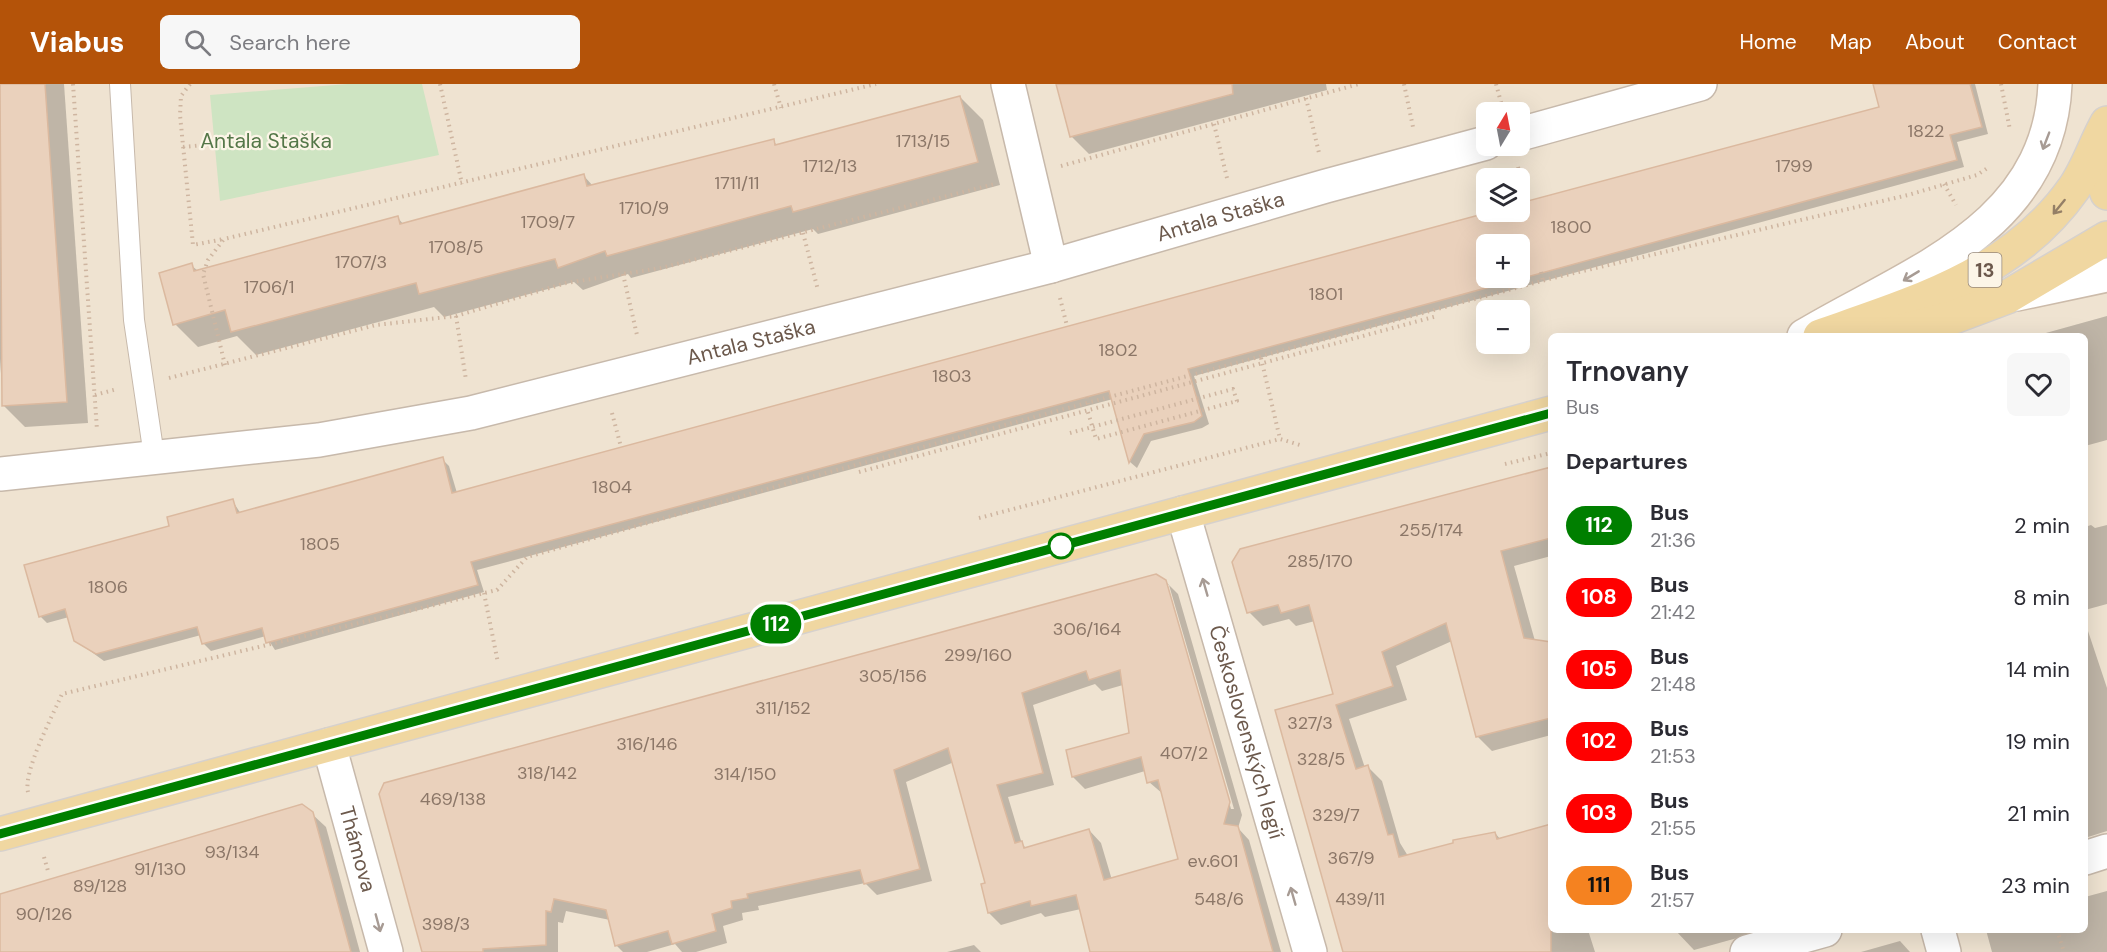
<!DOCTYPE html>
<meta charset="utf-8">
<style>
:root{--surface:#fff;--page:#f7f7f7;--text:#2b2b33;--muted:#7c7c81;--accent:#b45309}
body{margin:0;font-family:"DM Sans",sans-serif;background:var(--page);color:var(--text);height:100vh;display:flex;flex-direction:column;font-size:22px;white-space:nowrap}
*{box-sizing:border-box;margin:0}
p{font-size:20px;color:var(--muted)}
.icon{flex:none;width:33px;height:33px;fill:none;stroke:currentColor;stroke-width:2;stroke-linecap:round;stroke-linejoin:round}
.map{position:relative;flex:1;overflow:hidden}
.sheet{position:absolute;left:1548px;top:249px;width:540px;height:600px;display:flex;flex-direction:column;background:var(--surface);border-radius:9px;box-shadow:0 6px 24px #0002}
.sheet>*{flex:none}
.badge{padding:0 12px;border-radius:20px;font-size:21px;line-height:39px}
.needle{width:39px;rotate:10deg}
.buttons{position:absolute;left:1476px;top:18px;display:grid;gap:12px}
.buttons a{display:grid;place-items:center;width:54px;height:54px;border-radius:9px;background:var(--surface);box-shadow:0 6px 24px #0002;font-size:30px}
.map>.badge{position:absolute;translate:-50% -50%;box-shadow:0 0 0 3px #fff}
h2{padding:0 18px;font-size:22px;line-height:54px}
.round{display:grid;place-items:center;flex:none;width:63px;height:63px;border-radius:9px;background:var(--page)}
.headline{display:flex;align-items:center;justify-content:space-between;height:102px;padding:0 18px}
h1{font-size:28px;font-weight:600;line-height:45px}
ul{padding:0;list-style:none}
li{display:flex;align-items:center;gap:18px;height:72px;padding:0 18px}
li div{flex:1}
li b{display:block;font-size:22px}
li em{font-style:normal}
li .badge{min-width:66px;font-weight:700;text-align:center}
header{display:flex;align-items:center;gap:36px;box-sizing:border-box;height:84px;padding:0 30px;background:var(--accent);color:#fff}
header strong{font-size:28px}
nav{display:flex;gap:33px;margin-inline-start:auto;font-size:21px}
.search{width:420px;height:54px;background:var(--page);display:flex;align-items:center;gap:15px;box-sizing:border-box;padding:0 21px;border-radius:9px;color:var(--muted);font-size:22px}
.map>svg:first-child{display:block}
.residential{fill:#efe3d1;fill-rule:evenodd}
.green{fill:#cee4c2}
.shadow{fill:#0003;fill-rule:evenodd}
.building{fill:#ead1bc;stroke:#dbb99f;stroke-width:1.5;fill-rule:evenodd}
.lines{fill:none;stroke-linecap:round;stroke-linejoin:round}
.lane-casing{stroke:#c7b9ab;stroke-width:22}
.street-casing{stroke:#c7b9ab;stroke-width:36}
.secondary-casing{stroke:#cba;stroke-width:36}
.primary-casing{stroke:#d6d1cd;stroke-width:36}
.path{stroke:#ceb5a0;stroke-width:4;stroke-dasharray:1.5 4.5;stroke-linecap:butt}
.lane{stroke:#fff;stroke-width:20}
.street{stroke:#fff;stroke-width:33}
.secondary{stroke:#fff;stroke-width:33}
.primary{stroke:#f0d7a1;stroke-width:33}
.path-bridge{stroke:#ceb5a0;stroke-width:4;stroke-dasharray:1.5 4.5;stroke-linecap:butt}
.oneway{stroke:#a79b94}
.oneway2{stroke:#947f66}
.line-casing{stroke:#fff;stroke-width:14}
.line{stroke:#007f00;stroke-width:9}
.stop-dot{fill:#fff;stroke:#007f00;stroke-width:3}
.labels{text-anchor:middle;dominant-baseline:central;stroke-width:4.5;stroke-linejoin:round;paint-order:stroke}
.number-label{font-size:18px;fill:#8c7768}
.shield{fill:#fcf5e7;stroke:#97887a;stroke-width:1.5}
.shield-label{font-size:20px;font-weight:bold;fill:#6c594c}
.park-label{font-size:21px;fill:#547748;stroke:#fcf5e7}
.street-label{font-size:21px;fill:#6c594c;stroke:#fcf5e7}
</style>
<header>
<strong>Viabus</strong>
<div class="search"><svg class="icon" aria-label="search" viewBox="0 0 24 24"><circle cx="10" cy="10" r="6"/><path d="M15 15l6 6"/></svg>Search here</div>
<nav><a>Home</a><a>Map</a><a>About</a><a>Contact</a></nav>
</header>
<div class="map">
<svg width="2107" height="868" viewBox="0 0 2107 868">
<rect width="100%" height="100%" fill="#f9f1e1"/>
<path class="residential" d="M 0,0 L 2107,0 L 2107,868 L 0,868 ZM 1486,28 L 1520,28 L 1520,62 L 1486,62 ZM 1486,94 L 1520,94 L 1520,128 L 1486,128 ZM 1486,160 L 1520,160 L 1520,194 L 1486,194 ZM 1486,226 L 1520,226 L 1520,260 L 1486,260 ZM 1551,252 L 2085,252 L 2085,846 L 1551,846 Z"/>
<path class="green" d="M 348,0 L 422,0 L 439,71 L 220,117 L 210,11 Z"/>
<g class="shadow">
<path d="M 0,0 L 64,0 L 88,339 L 25,343 L 3,321 L 0,275 Z"/>
<path d="M 1057,0 L 1326,0 L 1327,6 L 1089,70 L 1071,52 Z"/>
<path d="M 1874,0 L 1975,0 L 1988,50 L 1957,58 L 1964,83 L 1194,292 L 1209,340 L 1202,344 L 1151,357 L 1137,384 L 1130,378 L 1113,315 L 477,486 L 484,508 L 275,566 L 266,552 L 211,567 L 203,559 L 201,551 L 104,577 L 75,556 L 69,533 L 47,539 L 40,532 L 171,443 L 232,416 L 241,430 L 442,375 L 449,382 L 457,409 L 1498,128 L 1520,128 L 1520,122 L 1880,24 ZM 1486,160 L 1520,160 L 1520,194 L 1486,194 Z"/>
<path d="M 960,13 L 983,36 L 1000,101 L 818,150 L 813,145 L 631,194 L 628,190 L 583,206 L 574,198 L 444,233 L 434,223 L 256,271 L 237,252 L 198,263 L 175,240 L 191,181 L 198,187 L 398,134 L 404,141 L 584,92 L 593,102 L 773,57 L 778,62 Z"/>
<path d="M 2107,232 L 2107,356 L 2085,362 L 2085,252 L 2035,252 Z"/>
<path d="M 1551,384 L 1551,472 L 1514,482 L 1535,557 L 1551,558 L 1551,651 L 1492,667 L 1478,653 L 1452,557 L 1396,582 L 1407,616 L 1349,635 L 1365,684 L 1368,683 L 1382,697 L 1400,759 L 1408,772 L 1495,749 L 1501,756 L 1551,745 L 1551,846 L 1588,846 L 1595,868 L 1344,868 L 1335,611 L 1315,537 L 1296,542 L 1289,535 L 1263,542 L 1249,528 Z"/>
<path d="M 2091,441 L 2095,444 L 2107,441 L 2107,520 L 2085,526 L 2085,443 Z"/>
<path d="M 1165,497 L 1178,510 L 1242,731 L 1238,744 L 1249,756 L 1281,868 L 1090,868 L 1081,825 L 1045,833 L 1041,829 L 1001,841 L 989,829 L 987,800 L 954,678 L 906,698 L 932,797 L 877,811 L 865,799 L 758,822 L 759,826 L 742,829 L 743,836 L 723,842 L 727,859 L 696,868 L 682,868 L 675,860 L 647,868 L 623,868 L 616,861 L 610,836 L 566,827 L 563,839 L 558,838 L 558,868 L 424,868 ZM 1166,501 L 1169,501 L 1234,725 L 1231,725 ZM 1095,600 L 1102,607 L 1123,601 L 1131,650 L 1073,693 L 1085,705 L 1145,687 L 1149,698 L 1163,710 L 1179,776 L 1112,796 L 1101,759 L 1089,746 L 1027,765 L 1022,760 L 1008,713 L 1054,701 L 1033,621 Z"/>
<path d="M 2085,538 L 2107,604 L 2107,747 L 2085,754 Z"/>
<path d="M 312,730 L 326,743 L 360,868 L 0,868 L 0,812 Z"/>
<path d="M 2107,807 L 2107,868 L 1992,868 L 1986,846 L 2085,846 L 2085,813 Z"/>
<path d="M 1675,846 L 1766,846 L 1694,866 Z"/>
<path d="M 1900,857 L 1910,868 L 1861,868 Z"/>
<path d="M 974,861 L 981,868 L 947,868 Z"/>
</g>
<g class="building">
<path d="M 0,0 L 45,0 L 67,318 L 2,322 Z"/>
<path d="M 1056,0 L 1232,0 L 1233,10 L 1070,53 Z"/>
<path d="M 1873,0 L 1970,0 L 1982,43 L 1950,51 L 1957,76 L 1188,285 L 1202,332 L 1194,338 L 1144,350 L 1129,379 L 1109,307 L 471,478 L 478,501 L 266,559 L 262,544 L 202,560 L 197,543 L 96,570 L 74,557 L 65,525 L 39,533 L 24,481 L 169,442 L 167,433 L 233,415 L 237,429 L 443,373 L 452,409 L 1490,128 L 1520,128 L 1520,119 L 1879,23 ZM 1486,160 L 1520,160 L 1520,194 L 1486,194 Z"/>
<path d="M 960,12 L 978,78 L 793,128 L 791,122 L 607,172 L 605,167 L 558,184 L 555,175 L 419,210 L 416,199 L 231,248 L 225,226 L 173,241 L 159,189 L 192,179 L 194,187 L 398,132 L 400,140 L 584,90 L 587,102 L 774,55 L 775,61 Z"/>
<path d="M 1551,383 L 1551,454 L 1501,467 L 1524,554 L 1551,558 L 1551,634 L 1476,653 L 1446,539 L 1382,568 L 1393,602 L 1336,621 L 1356,685 L 1368,681 L 1388,751 L 1393,750 L 1399,773 L 1453,759 L 1453,756 L 1495,748 L 1497,755 L 1551,740 L 1551,868 L 1343,868 L 1275,626 L 1333,610 L 1309,521 L 1281,529 L 1278,521 L 1247,529 L 1232,478 L 1240,465 Z"/>
<path d="M 1156,490 L 1166,496 L 1230,718 L 1224,740 L 1238,742 L 1273,868 L 1090,868 L 1076,811 L 1031,822 L 1030,817 L 988,829 L 981,800 L 985,799 L 948,664 L 894,686 L 920,785 L 864,800 L 860,786 L 747,810 L 748,814 L 731,817 L 732,824 L 712,830 L 716,847 L 672,860 L 668,847 L 615,862 L 606,826 L 554,815 L 551,828 L 546,827 L 546,861 L 483,865 L 483,868 L 422,868 L 379,710 L 384,699 ZM 1120,586 L 1129,649 L 1066,666 L 1072,693 L 1141,673 L 1147,699 L 1158,696 L 1178,775 L 1104,796 L 1089,745 L 1024,764 L 1022,757 L 1015,759 L 997,701 L 1043,689 L 1022,609 L 1086,587 L 1089,596 Z"/>
<path d="M 302,720 L 313,728 L 351,868 L 0,868 L 0,810 Z"/>
</g>
<g class="lines">
<defs>
<path id="lane" d="M 120,0 L 134,236 L 154,372"/>
<g id="street">
<path d="M 1008,0 L 1051,182"/>
<path d="M 1520,50 L 1700,0"/>
<path id="s1" d="M 0,390 L 319,356 L 471,329 L 1051,182 L 1326,102 L 1486,59"/>
<path id="s2" d="M 1183,429 L 1310,868"/>
<path id="s3" d="M 329,661 L 386,868"/>
<path d="M 2085,774 L 2107,767"/>
<path d="M 1938,846 L 1944,868"/>
<path d="M 1747,868 L 1825,846"/>
</g>
<g id="secondary">
<path d="M 2017,210 L 2107,191"/>
<path d="M 1804,252 C 1909,189 2049,145 2055,0"/>
</g>
<g id="primary">
<path d="M 2100,57 L 2098,82 L 2107,109"/>
<path d="M 1820,252 C 1914,219 2014,190 2074,104 C 2088,84 2095,60 2107,39"/>
<path d="M 1883,252 L 1951,234 L 2007,213 L 2107,154"/>
<path d="M 0,750 L 1551,329"/>
</g>
</defs>
<use href="#lane" class="lane-casing"/>
<use href="#street" class="street-casing"/>
<use href="#secondary" class="secondary-casing"/>
<use href="#primary" class="primary-casing"/>
<g class="path">
<path d="M 73,0 L 97,346"/>
<path d="M 190,0 L 181,12 L 180,31 L 193,161 L 224,155"/>
<path d="M 440,0 L 462,100"/>
<path d="M 774,0 L 781,24"/>
<path d="M 1404,0 L 1413,43"/>
<path d="M 1496,0 L 1502,22"/>
<path d="M 2001,0 L 2010,46"/>
<path d="M 1306,14 L 1319,69"/>
<path d="M 1214,40 L 1227,94"/>
<path d="M 183,63 L 215,60"/>
<path d="M 1061,82 L 1359,0"/>
<path d="M 1518,83 L 1525,118"/>
<path d="M 1944,100 L 1956,121"/>
<path d="M 803,149 L 818,206"/>
<path d="M 1541,188 L 1543,197"/>
<path d="M 623,190 L 637,251"/>
<path d="M 1060,214 L 1067,242"/>
<path d="M 456,232 L 466,296"/>
<path d="M 1261,274 L 1280,355 L 1300,361"/>
<path d="M 225,281 L 203,190 L 208,176 L 224,155 L 876,0"/>
<path d="M 169,294 L 376,241 L 456,232 L 566,199 L 661,184 L 995,100"/>
<path d="M 95,311 L 117,305"/>
<path d="M 1087,313 L 1088,320"/>
<path d="M 612,329 L 621,363"/>
<path d="M 1070,349 L 1233,305 L 1237,317 L 1096,355 L 1087,325"/>
<path d="M 1505,380 L 1551,369"/>
<path d="M 639,433 L 641,441"/>
<path d="M 979,434 L 1280,355"/>
<path d="M 484,509 L 498,579"/>
<path d="M 28,708 C 23,687 53,631 62,610 L 497,506 L 527,473 L 796,397 L 1553,194 L 1908,111 L 1977,91 L 1989,83"/>
<path d="M 44,773 L 48,787"/>
<path d="M 2057,846 L 2064,868"/>
</g>
<use href="#lane" class="lane"/>
<use href="#street" class="street"/>
<use href="#secondary" class="secondary"/>
<use href="#primary" class="primary"/>
<path class="path-bridge" d="M 859,388 L 1437,232"/>
</g>
<defs><path id="oneway-shaft" d="M-6 0H5M1.5-3L5.5 0L1.5 3" fill="none" stroke-width="1.6" stroke-linecap="round" stroke-linejoin="round" transform="scale(1.5)"/></defs>
<g class="oneway">
<use href="#oneway-shaft" transform="translate(2046 57) rotate(111)"/>
<use href="#oneway-shaft" transform="translate(1911 192) rotate(149)"/>
<use href="#oneway-shaft" transform="translate(1205 503) rotate(-106)"/>
<use href="#oneway-shaft" transform="translate(1293 812) rotate(-106)"/>
<use href="#oneway-shaft" transform="translate(378 839) rotate(75)"/>
</g>
<use class="oneway2" href="#oneway-shaft" transform="translate(2059 123) rotate(129)"/>
<g class="lines">
<defs>
<path id="line" d="M 0,750 L 1551,329"/>
</defs>
<use href="#line" class="line-casing"/>
<use href="#line" class="line"/>
</g>
<circle class="stop-dot" cx="1061" cy="462" r="12"/>
<g class="labels">
<g class="number-label">
<text x="1926" y="47">1822</text>
<text x="923" y="57">1713/15</text>
<text x="830" y="82">1712/13</text>
<text x="1794" y="82">1799</text>
<text x="737" y="99">1711/11</text>
<text x="644" y="124">1710/9</text>
<text x="548" y="138">1709/7</text>
<text x="1571" y="143">1800</text>
<text x="456" y="163">1708/5</text>
<text x="361" y="178">1707/3</text>
<text x="269" y="203">1706/1</text>
<text x="1326" y="210">1801</text>
<text x="1118" y="266">1802</text>
<text x="952" y="292">1803</text>
<text x="612" y="403">1804</text>
<text x="1431" y="446">255/174</text>
<text x="320" y="460">1805</text>
<text x="1320" y="477">285/170</text>
<text x="108" y="503">1806</text>
<text x="1087" y="545">306/164</text>
<text x="978" y="571">299/160</text>
<text x="893" y="592">305/156</text>
<text x="783" y="624">311/152</text>
<text x="1310" y="639">327/3</text>
<text x="647" y="660">316/146</text>
<text x="1184" y="669">407/2</text>
<text x="1321" y="675">328/5</text>
<text x="547" y="689">318/142</text>
<text x="745" y="690">314/150</text>
<text x="453" y="715">469/138</text>
<text x="1336" y="731">329/7</text>
<text x="232" y="768">93/134</text>
<text x="1351" y="774">367/9</text>
<text x="1213" y="777">ev.601</text>
<text x="160" y="785">91/130</text>
<text x="100" y="802">89/128</text>
<text x="1219" y="815">548/6</text>
<text x="1360" y="815">439/11</text>
<text x="44" y="830">90/126</text>
<text x="446" y="840">398/3</text>
</g>
<rect class="shield" x="1968.5" y="169" width="33" height="34" rx="4.5"/>
<g class="shield-label">
<text x="1985" y="186">13</text>
</g>
<g class="park-label">
<text x="266" y="57">Antala Staška</text>
</g>
<g class="street-label">
<text stroke="none"><textPath href="#s1" startOffset="1250">Antala Staška</textPath></text>
<text stroke="none"><textPath href="#s1" startOffset="764">Antala Staška</textPath></text>
<text stroke="none"><textPath href="#s2" startOffset="228">Československých legií</textPath></text>
<text stroke="none"><textPath href="#s3" startOffset="108">Thámova</textPath></text>
</g>
</g>
</svg>
<div class="buttons">
<a><svg class="needle" viewBox="-14 -14 28 28"><path d="M0-13l5 13h-10z" fill="#e53935"/><path d="M0 13l5-13h-10z" fill="#7c7c81"/></svg></a>
<a><svg class="icon" aria-label="layers" viewBox="0 0 24 24"><path d="M12 4l9 5-9 5-9-5zM3 14l9 5 9-5"/></svg></a>
<a>+</a>
<a>−</a>
</div>
<b class="badge" style="left:776px;top:540px;background:#007f00;color:#fff">112</b>
<section class="sheet">
<div class="headline"><div><h1>Trnovany</h1><p>Bus</p></div><a class="round"><svg class="icon" aria-label="heart" viewBox="0 0 24 24"><path d="M12 20l-8-8c-3-5 5-10 8-4 3-6 11-1 8 4z"/></svg></a></div>
<h2>Departures</h2>
<ul>
<li><span class="badge" style="background:#007f00;color:#fff">112</span><div><b>Bus</b><p>21:36</p></div><em>2 min</em></li>
<li><span class="badge" style="background:#f00;color:#fff">108</span><div><b>Bus</b><p>21:42</p></div><em>8 min</em></li>
<li><span class="badge" style="background:#f00;color:#fff">105</span><div><b>Bus</b><p>21:48</p></div><em>14 min</em></li>
<li><span class="badge" style="background:#f00;color:#fff">102</span><div><b>Bus</b><p>21:53</p></div><em>19 min</em></li>
<li><span class="badge" style="background:#f00;color:#fff">103</span><div><b>Bus</b><p>21:55</p></div><em>21 min</em></li>
<li><span class="badge" style="background:#f58220;color:#111">111</span><div><b>Bus</b><p>21:57</p></div><em>23 min</em></li>
</ul>
</section>
</div>
